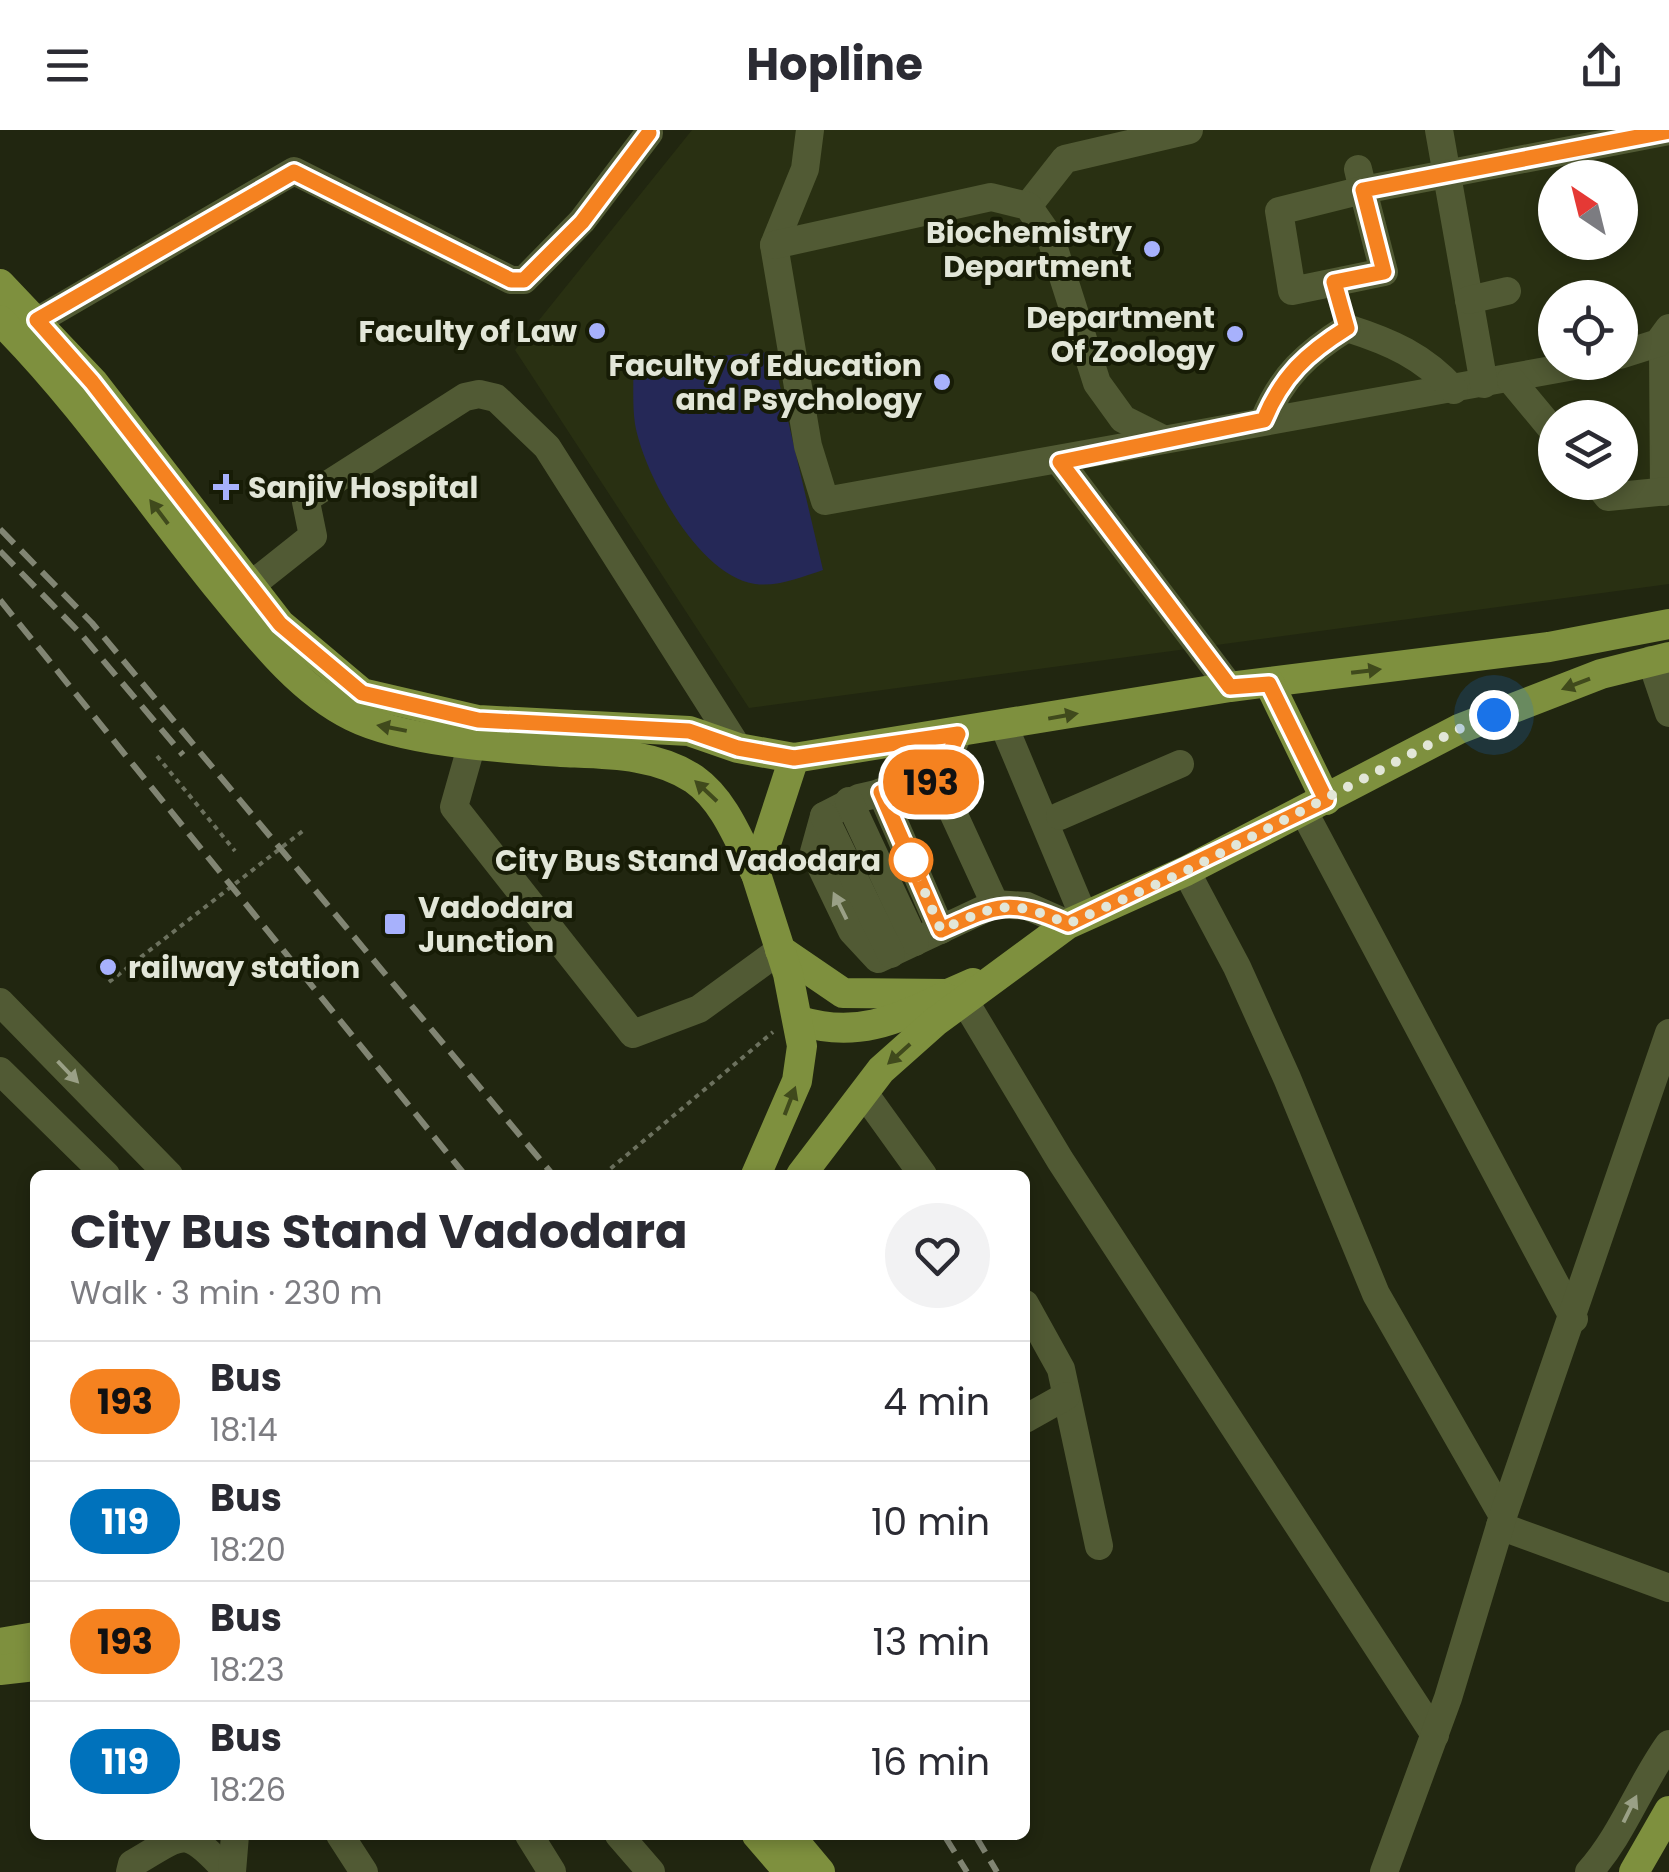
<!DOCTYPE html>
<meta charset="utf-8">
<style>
:root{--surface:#fff;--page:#f2f2f3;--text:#2b2b33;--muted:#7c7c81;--line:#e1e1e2}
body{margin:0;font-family:Poppins,sans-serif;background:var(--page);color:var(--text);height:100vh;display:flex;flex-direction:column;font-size:38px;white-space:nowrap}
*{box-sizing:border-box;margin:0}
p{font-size:32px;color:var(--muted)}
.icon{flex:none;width:55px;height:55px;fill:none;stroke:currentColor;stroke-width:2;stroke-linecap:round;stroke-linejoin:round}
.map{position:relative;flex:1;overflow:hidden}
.sheet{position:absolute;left:30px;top:1040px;width:1000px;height:670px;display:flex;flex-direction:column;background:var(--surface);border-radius:15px;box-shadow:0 5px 15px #0003}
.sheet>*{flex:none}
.badge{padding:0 20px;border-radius:32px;font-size:35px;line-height:65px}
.needle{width:65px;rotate:325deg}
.controls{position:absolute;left:1538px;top:30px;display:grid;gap:20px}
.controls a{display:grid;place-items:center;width:100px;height:100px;border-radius:50%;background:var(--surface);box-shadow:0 5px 15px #0003;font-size:50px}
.you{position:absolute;width:50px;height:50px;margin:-25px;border:8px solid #fff;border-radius:50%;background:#1a73e8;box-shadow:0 0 0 15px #1a73e833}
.map>.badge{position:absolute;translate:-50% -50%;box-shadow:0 0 0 5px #fff}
.round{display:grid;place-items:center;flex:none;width:105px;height:105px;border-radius:52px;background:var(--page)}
.overview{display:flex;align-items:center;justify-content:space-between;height:170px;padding:0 40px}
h1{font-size:48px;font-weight:700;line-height:75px}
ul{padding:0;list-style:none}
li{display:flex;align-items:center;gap:30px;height:120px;padding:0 40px;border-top:2px solid var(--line)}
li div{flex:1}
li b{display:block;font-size:38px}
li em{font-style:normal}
li .badge{min-width:110px;font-weight:700;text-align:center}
header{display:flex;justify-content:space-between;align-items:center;height:130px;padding:0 40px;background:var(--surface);font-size:45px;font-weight:700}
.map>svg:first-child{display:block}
.built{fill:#293012;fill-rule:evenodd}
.green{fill:#252857}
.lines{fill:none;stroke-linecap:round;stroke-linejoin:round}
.path{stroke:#6c715e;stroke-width:4;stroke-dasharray:5 5;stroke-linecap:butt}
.minor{stroke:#515a34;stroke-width:28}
.major{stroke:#7e903e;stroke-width:30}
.rail{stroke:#818573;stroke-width:6;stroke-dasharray:20 10;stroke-linecap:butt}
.oneway{fill:#404a1c}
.oneway2{fill:#9aa086}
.line-casing{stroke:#fff;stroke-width:22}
.line{stroke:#f58220;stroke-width:15}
.walk{stroke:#e2e6d8;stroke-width:10;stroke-dasharray:0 18}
.poi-dot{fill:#a7b1fc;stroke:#171c06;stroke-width:4}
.stop-dot{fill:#fff;stroke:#f58220;stroke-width:5}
.labels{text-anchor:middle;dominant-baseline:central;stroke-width:8;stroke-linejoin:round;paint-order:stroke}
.poi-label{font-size:30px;font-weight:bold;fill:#e2e6d8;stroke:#171c06;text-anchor:end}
.stop-label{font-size:30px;font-weight:bold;fill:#e2e6d8;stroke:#171c06;text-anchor:end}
</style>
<header><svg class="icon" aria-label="menu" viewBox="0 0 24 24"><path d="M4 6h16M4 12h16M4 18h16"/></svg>Hopline<svg class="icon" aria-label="share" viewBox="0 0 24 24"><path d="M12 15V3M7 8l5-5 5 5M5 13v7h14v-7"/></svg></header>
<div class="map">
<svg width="1669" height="1742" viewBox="0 0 1669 1742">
<rect width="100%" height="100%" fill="#212610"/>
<path class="built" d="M 692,0 L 1669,0 L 1669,454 L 749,578 L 515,220 ZM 1555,48 L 1620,48 L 1620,112 L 1555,112 ZM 1555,168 L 1620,168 L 1620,232 L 1555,232 ZM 1555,288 L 1620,288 L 1620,352 L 1555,352 Z"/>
<path class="green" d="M 772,222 L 823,440 C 802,447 778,457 755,454 C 699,446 644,345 635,294 C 632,274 634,252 633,232 Z"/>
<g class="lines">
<g class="path">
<path d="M 157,626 L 235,721"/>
<path d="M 109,852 L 304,700"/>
<path d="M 603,1045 L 773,902"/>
</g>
<g class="minor">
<path d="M 810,0 L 805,39 L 774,115 L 808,316 L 825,371 L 1596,232"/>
<path d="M 1439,0 L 1484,254"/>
<path d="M 1358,39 L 1363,60 L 1669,1"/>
<path d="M 1363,60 L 1384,142 L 1292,161 L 1279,81 Z"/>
<path d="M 1028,76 L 1065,29 L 1189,0"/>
<path d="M 774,115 L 991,67 L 1028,76 L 1051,109 L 1097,253 L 1123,289 L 1161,308"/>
<path d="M 1469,170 L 1507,161"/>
<path d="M 37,191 L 294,41 L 511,150 L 524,150 L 582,91 L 649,3"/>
<path d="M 1347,198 C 1391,212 1423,226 1454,260"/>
<path d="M 1658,213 L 1663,222 L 1664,362"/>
<path d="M 1620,225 L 1658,213 L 1669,198"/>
<path d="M 1511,250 L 1555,303"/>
<path d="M 1264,290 C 1282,246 1307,223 1347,198"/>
<path d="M 1060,332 L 1230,557"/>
<path d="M 1596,352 L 1608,367 L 1669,361"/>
<path d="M 250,456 L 313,406 L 306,372 L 310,366 L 465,267 L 479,264 L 496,268 L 547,317 L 738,618"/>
<path d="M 1651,530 L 1669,583"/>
<path d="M 477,596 L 454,677 L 633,904 L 699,879 L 780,820"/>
<path d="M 1004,596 L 1084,787"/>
<path d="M 958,604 L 938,650 L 859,668 L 824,686 L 814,722 L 852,801 L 878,829 L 995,774 L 1027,776 L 1068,794"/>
<path d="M 938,650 L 995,774"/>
<path d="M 881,662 L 941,800"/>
<path d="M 849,671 L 915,812"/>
<path d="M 1304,682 L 1574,1189"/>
<path d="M 824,686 L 891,824"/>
<path d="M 1060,686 L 1180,634"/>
<path d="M 1186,741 L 1237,837 L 1287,948 L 1376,1164 L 1503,1386"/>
<path d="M 964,870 L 1060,1030 L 1435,1605"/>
<path d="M 0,872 L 169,1045"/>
<path d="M 0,941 L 106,1045"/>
<path d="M 864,963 L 923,1045"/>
<path d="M 1025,1174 L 1061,1239 L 1099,1416"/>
<path d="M 1025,1289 L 1066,1266"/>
<path d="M 1500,1396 L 1669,1458"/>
<path d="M 340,1705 L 364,1742"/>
<path d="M 529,1705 L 552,1742"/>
<path d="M 619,1705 L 651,1742"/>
<path d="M 130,1742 L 132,1734 C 186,1703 182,1694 228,1742"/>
<path d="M 232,1742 L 235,1705"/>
<path d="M 1384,1742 L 1448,1568 L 1503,1386 L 1669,903"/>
<path d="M 1589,1742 C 1623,1704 1639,1656 1669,1614"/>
</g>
<g class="major">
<path d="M 0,154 L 93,252 L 280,494 L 362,563 L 478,590 L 689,601 L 738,618 L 794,628 L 1230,557 L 1549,517 L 1669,494"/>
<path d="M 0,190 C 81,271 144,366 216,455 C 255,502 297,559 352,586 C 404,612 503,618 561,622 C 606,624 655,623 694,649 C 725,671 739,711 756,744"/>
<path d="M 1269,553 L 1326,670"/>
<path d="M 780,820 L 843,863 L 948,864 L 973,853"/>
<path d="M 800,891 C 855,908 894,891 944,867"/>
<path d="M 756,1045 L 797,951 L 802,916 L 788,844 L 756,744 L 794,628"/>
<path d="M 801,1045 L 881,940 L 935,892 L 1068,794 L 1186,741 L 1459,599 L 1601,544 L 1669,527"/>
<path d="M 0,1513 L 35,1507"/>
<path d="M 0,1540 L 35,1536"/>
<path d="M 757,1705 L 789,1742"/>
<path d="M 789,1705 L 820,1742"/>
<path d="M 1634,1742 L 1669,1681"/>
</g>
<g class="rail">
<path d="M 0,399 L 92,493 L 553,1045"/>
<path d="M 0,421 L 80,503 L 183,625"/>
<path d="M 0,470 L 465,1045"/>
<path d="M 944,1705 L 967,1742"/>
<path d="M 975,1705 L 997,1742"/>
</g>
</g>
<defs><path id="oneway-solid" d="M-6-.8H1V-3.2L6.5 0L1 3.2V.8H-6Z" transform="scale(2.5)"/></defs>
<g class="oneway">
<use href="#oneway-solid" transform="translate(159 382) rotate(-127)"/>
<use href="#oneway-solid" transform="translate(1366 541) rotate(-7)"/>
<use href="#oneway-solid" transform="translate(1576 554) rotate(159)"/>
<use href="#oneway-solid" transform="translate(1063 586) rotate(-10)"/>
<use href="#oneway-solid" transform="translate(392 598) rotate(-169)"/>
<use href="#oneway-solid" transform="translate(706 661) rotate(-137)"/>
<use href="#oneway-solid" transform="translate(899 924) rotate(138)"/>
<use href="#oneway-solid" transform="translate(790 971) rotate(-69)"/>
</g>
<g class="oneway2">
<use href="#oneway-solid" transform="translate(840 776) rotate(-116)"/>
<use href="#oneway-solid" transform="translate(68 942) rotate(46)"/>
<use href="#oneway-solid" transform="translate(1630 1679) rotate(-64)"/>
</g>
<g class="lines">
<defs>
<path id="line" d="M 649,3 L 582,92 L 524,150 L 511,150 L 294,42 L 37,190 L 92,252 L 280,494 L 362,563 L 478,590 L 689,601 L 738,618 L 794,628 L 958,604 L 938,650 L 881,662 L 941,800 C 998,774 1009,768 1068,794 L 1326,670 L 1269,554 L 1230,557 L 1060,332 L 1264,290 C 1282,246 1307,223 1347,198 L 1334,152 L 1384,142 L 1363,60 L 1669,1"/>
</defs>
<use href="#line" class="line-casing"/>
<use href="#line" class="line"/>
<path class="walk" d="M 911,730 L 941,800 C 998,774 1009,768 1068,794 L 1186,741 L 1459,599 L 1494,585"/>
</g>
<g class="poi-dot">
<circle cx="1152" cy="119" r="10"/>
<circle cx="597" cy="201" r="10"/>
<circle cx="1235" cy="204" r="10"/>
<circle cx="942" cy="252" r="10"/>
<path d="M221 342h10v10h10v10h-10v10h-10v-10h-10v-10h10z"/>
<rect x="383" y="782" width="24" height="24" rx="5"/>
<circle cx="108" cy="837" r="10"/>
</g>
<circle class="stop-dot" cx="911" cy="730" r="20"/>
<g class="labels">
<g class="poi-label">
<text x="1132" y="102">Biochemistry<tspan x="1132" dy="34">Department</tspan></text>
<text x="1215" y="187">Department<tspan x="1215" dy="34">Of Zoology</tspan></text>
<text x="577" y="201">Faculty of Law</text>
<text x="922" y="235">Faculty of Education<tspan x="922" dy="34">and Psychology</tspan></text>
<text x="248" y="357" text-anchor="start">Sanjiv Hospital</text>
<text x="418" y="777" text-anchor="start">Vadodara<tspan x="418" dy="34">Junction</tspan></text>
<text x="128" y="837" text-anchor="start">railway station</text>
</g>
<g class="stop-label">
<text x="881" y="730">City Bus Stand Vadodara</text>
</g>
</g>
</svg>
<div class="controls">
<a><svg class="needle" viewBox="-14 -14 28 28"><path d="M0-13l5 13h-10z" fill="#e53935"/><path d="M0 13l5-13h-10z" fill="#7c7c81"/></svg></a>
<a><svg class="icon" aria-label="locate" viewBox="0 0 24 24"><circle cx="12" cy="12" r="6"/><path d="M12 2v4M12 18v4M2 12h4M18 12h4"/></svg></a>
<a><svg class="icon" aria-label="layers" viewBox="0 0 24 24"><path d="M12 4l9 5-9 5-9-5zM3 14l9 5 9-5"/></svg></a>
</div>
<div class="you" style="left:1494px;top:585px"></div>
<b class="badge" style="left:931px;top:652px;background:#f58220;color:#111">193</b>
<section class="sheet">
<div class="overview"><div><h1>City Bus Stand Vadodara</h1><p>Walk · 3 min · 230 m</p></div><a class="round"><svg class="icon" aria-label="heart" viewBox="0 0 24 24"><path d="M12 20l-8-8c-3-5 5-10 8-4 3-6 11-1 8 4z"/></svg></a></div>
<ul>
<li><span class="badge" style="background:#f58220;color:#111">193</span><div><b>Bus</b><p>18:14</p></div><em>4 min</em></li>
<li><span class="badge" style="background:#0072bc;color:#fff">119</span><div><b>Bus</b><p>18:20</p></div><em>10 min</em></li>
<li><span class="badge" style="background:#f58220;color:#111">193</span><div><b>Bus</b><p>18:23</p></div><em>13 min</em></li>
<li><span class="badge" style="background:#0072bc;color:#fff">119</span><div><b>Bus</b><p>18:26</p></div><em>16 min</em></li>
</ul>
</section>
</div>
